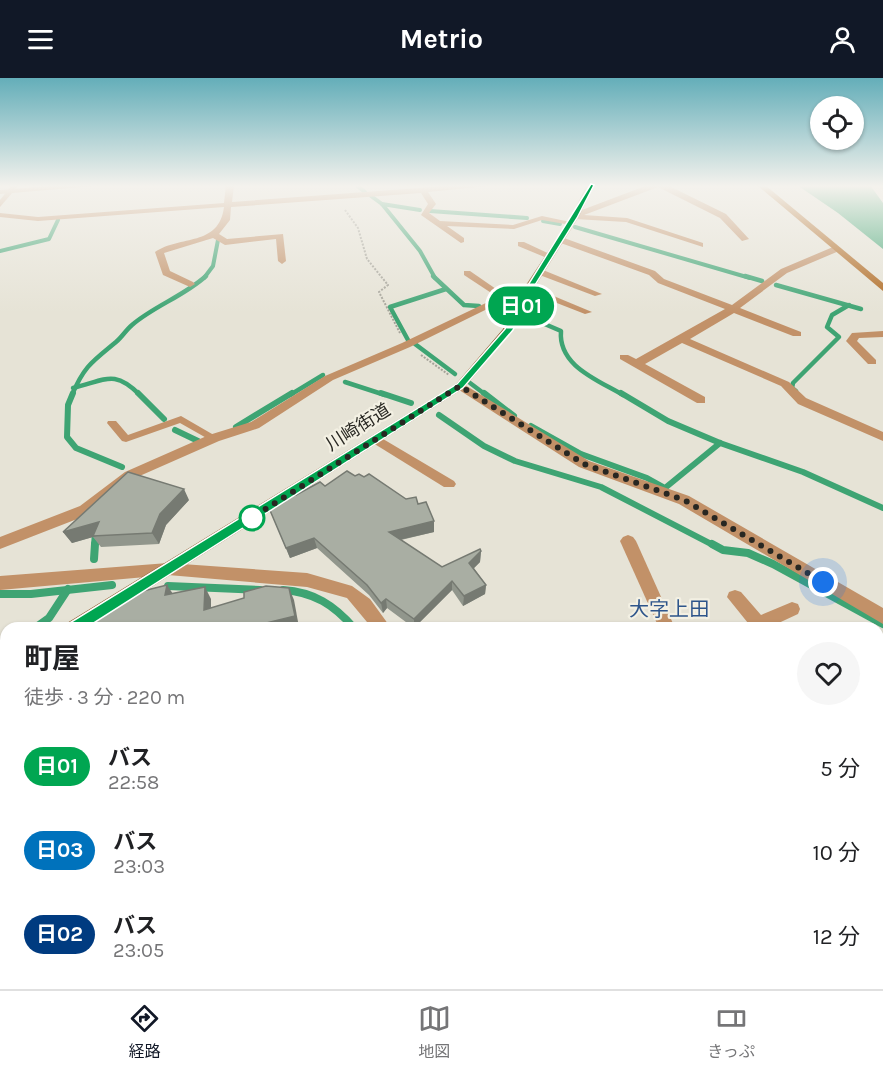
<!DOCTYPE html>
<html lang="ja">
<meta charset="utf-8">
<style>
:root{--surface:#fff;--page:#f6f6f6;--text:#202124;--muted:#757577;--line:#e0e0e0;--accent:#111827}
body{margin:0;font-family:Karla,"Noto Sans JP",sans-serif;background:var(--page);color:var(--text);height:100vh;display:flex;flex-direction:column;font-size:22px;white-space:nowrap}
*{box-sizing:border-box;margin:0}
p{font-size:20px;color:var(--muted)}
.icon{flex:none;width:33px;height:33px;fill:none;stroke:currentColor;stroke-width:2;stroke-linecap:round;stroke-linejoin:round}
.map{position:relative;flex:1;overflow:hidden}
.details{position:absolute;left:0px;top:544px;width:884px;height:368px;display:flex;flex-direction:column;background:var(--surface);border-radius:18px 18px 0 0;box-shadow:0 2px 4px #0004}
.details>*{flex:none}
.badge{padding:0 12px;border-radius:20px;font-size:21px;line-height:39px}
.tools{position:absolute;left:810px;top:18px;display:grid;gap:12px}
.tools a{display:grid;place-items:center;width:54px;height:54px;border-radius:50%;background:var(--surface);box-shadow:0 2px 4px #0004;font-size:30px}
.you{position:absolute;width:30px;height:30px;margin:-15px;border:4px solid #fff;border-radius:50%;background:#1a73e8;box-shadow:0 0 0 9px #1a73e833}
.map>.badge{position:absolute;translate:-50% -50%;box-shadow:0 0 0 3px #fff}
.round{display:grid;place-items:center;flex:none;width:63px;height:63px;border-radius:32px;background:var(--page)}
.head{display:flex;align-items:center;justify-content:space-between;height:102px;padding:0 24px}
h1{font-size:28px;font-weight:700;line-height:45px}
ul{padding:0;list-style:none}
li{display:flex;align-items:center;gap:18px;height:84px;padding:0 24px}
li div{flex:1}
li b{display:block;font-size:22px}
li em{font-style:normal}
li .badge{min-width:66px;font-weight:700;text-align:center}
header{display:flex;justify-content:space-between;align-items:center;height:78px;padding:0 24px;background:var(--accent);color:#fff;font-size:27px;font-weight:700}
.menu{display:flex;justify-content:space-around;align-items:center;height:84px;border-top:2px solid var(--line);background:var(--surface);font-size:16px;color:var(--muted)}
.menu a{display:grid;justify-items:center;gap:3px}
.menu .active{color:var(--accent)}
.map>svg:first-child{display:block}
.water{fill:#3ea473}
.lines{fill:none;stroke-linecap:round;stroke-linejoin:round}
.stream-far3{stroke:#3ea473;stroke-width:4}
.stream-far2{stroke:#3ea473;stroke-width:4.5}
.stream-far1{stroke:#3ea473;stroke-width:6}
.stream{stroke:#3ea473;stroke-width:8}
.path{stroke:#a5a399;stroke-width:2;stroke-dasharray:2 1.5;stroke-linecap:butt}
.service{fill:#c29168;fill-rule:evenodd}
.minor{fill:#c29168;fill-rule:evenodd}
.tertiary{fill:#c29168;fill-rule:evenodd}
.secondary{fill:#ae671e;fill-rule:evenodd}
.primary{fill:#895526;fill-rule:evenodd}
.wall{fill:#91968c}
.shaded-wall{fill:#767a72}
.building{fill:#a9aea3;stroke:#767a72;stroke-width:1.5}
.line{fill:#00a651;stroke:#fff;stroke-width:1.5}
.walk{stroke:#282722;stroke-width:6;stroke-dasharray:0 10.8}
.stop-dot{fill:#fff;stroke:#00a651;stroke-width:3}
.labels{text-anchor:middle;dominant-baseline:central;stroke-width:4.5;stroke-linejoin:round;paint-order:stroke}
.street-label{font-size:18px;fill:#282722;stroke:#f3f0e3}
.neighbourhood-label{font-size:20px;fill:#2e558b;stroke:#f3f0e3}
</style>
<header><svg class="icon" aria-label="menu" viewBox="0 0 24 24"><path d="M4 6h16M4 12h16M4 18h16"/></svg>Metrio<svg class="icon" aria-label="person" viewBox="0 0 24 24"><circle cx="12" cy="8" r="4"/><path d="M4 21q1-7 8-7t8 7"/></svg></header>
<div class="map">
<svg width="883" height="911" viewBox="0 0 883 911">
<rect width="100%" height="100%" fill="#e6e3d6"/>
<path class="water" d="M 870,107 L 883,125 L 883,171 L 838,135 L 797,107 Z"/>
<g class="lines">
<g class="stream-far3">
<path d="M 356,107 L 365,114"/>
<path d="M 371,118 L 382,126 L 420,173 L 435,200"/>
<path d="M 382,126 L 420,132"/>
<path d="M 430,133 L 527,140"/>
<path d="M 543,143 L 560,146"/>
<path d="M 575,149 L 750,200"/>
<path d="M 0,173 L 49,161 L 58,142"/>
<path d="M 204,200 L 213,188 L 218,162"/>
</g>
<g class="stream-far2">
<path d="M 433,198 L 464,227 L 479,228"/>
<path d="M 745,198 L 762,203"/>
<path d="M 776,207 L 861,231"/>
<path d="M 494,228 L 508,233"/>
<path d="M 526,238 L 561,253 C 558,288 598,302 623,317"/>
<path d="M 408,262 L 390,229 L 446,211"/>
<path d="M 415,266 L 455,296"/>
<path d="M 345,304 L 385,317"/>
<path d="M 470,305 L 486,317"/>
<path d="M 73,310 C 106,302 114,291 140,317"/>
<path d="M 796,313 L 792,310 L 793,305 L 839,259 L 827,249 L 832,237 L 849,227"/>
<path d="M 72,317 C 84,288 93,283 116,264 C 122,259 126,252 132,247 C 154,228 184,218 206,198"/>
<path d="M 290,317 L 323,297"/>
</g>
<g class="stream-far1">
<path d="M 73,315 L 68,327 L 67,359 L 76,370 L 122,389"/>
<path d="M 138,315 L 164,341"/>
<path d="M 381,315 L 411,325"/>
<path d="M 484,315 L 514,338"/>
<path d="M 621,315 L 668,343 L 720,365 L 803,394 L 883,430"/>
<path d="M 439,337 L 484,368 L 515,383 L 601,409 L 715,468"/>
<path d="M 531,348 L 581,376 L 647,400 L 665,410 L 720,365"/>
<path d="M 236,349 L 292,315"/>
<path d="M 175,352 L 198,363"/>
<path d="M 94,468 L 95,454"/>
</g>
<g class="stream">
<path d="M 712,466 L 723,472 L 748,475 L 773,486 L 883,546"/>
<path d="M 94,481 L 95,466"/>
<path d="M 168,508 L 260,512"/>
<path d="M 283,512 C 314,514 334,527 354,550"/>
<path d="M 0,516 L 31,516 L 112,507"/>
<path d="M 35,550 L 49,540 L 68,511"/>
<path d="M 878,623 L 883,622"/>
</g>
<g class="path">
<path d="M 345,132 L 358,150 L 367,181 L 388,207 L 379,214 L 400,255"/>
<path d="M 421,277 L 449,297"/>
</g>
<g class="service">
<path d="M 537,192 L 543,192 L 602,216 L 595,218 L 537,196 Z"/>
<path d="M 464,193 L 470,193 L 509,220 L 502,222 L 464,197 Z"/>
<path d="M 526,209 L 532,209 L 592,234 L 585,236 L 526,213 Z"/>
<path d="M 181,338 L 219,360 L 214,363 L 210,362 L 180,345 L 126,364 L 122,363 L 107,345 L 108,343 L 116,343 L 128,357 Z"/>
</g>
<g class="minor">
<path d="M 12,107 L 19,107 L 0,129 L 0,122 Z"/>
<path d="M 226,107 L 234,107 L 232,124 L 459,107 L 498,107 L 428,114 L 436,126 L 429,135 L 440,143 L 513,147 L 542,138 L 575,145 L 571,147 L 542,142 L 514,151 L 447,148 L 464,160 L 464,164 L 461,165 L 421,137 L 428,126 L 421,115 L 231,129 L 230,142 L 219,156 L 227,161 L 283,156 L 286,183 L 282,186 L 278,183 L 276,161 L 225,167 L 213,160 L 164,175 L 170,193 L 193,204 L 195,206 L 190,209 L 163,197 L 155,174 C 180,157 219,169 224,129 L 38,143 L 0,139 L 0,135 L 38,139 L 224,125 Z"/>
<path d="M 648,107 L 667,107 L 726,136 L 749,161 L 742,163 L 720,140 L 658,109 L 584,137 L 627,140 L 703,165 L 703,169 L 626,144 L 575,141 L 571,139 L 574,135 Z"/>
<path d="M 558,160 L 564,160 L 655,193 L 664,201 L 732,227 L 781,191 L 833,169 L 839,169 L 839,173 L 787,195 L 740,230 L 801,254 L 801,258 L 793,258 L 734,235 L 690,261 L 789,304 L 806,320 L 883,354 L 883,363 L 798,326 L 781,308 L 682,265 L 645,286 L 705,319 L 705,325 L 697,325 L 620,281 L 620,277 L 628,277 L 636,281 L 725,231 L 658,205 L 649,197 L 558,164 Z"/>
<path d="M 518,164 L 524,164 L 554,178 L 547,180 L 518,168 Z"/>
<path d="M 528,205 L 536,207 L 410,269 L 333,302 L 259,350 L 219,363 L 135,400 L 90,436 L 0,471 L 0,459 L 80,428 L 125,394 L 209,357 L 251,344 L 325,298 L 402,265 Z"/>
<path d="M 883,253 L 883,259 L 859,260 L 857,263 L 876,282 L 876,286 L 868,286 L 846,263 L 852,255 Z"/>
<path d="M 460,304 L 589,383 L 689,418 L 883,530 L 883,546 L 679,426 L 579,389 L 456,310 L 456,306 Z"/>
<path d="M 378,358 L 454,403 L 456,406 L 454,409 L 444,409 L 373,365 L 372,362 Z"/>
<path d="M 628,457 L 633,459 L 636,463 L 675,550 L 659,550 L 620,463 L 623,459 Z"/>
<path d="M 168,485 L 307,495 L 352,508 L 370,521 L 391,550 L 372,550 L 347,520 L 307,509 L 168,497 L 0,512 L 0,498 Z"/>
<path d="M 735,512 L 741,514 L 761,537 L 792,524 L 798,526 L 800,531 L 798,536 L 770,549 L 770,550 L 752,550 L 727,519 L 729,514 Z"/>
<path d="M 883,603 L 883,621 L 878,622 L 878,604 Z"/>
<path d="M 630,906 L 656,906 L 658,911 L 632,911 Z"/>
<path d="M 823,906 L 851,906 L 853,911 L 826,911 Z"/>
</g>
<path class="tertiary" d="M 64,107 L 106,107 L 0,116 L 0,112 Z"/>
<path class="secondary" d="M 757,107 L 765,107 L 883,205 L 883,213 Z"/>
<path class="primary" d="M 587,107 L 594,107 L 580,137 L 536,207 L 513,252 L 464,310 L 87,550 L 65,550 L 67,545 L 456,306 L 503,251 L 526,207 L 572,137 Z"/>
</g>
<g class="wall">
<path d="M 355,398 L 364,399 L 406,421 L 418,426 L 434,454 L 401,462 L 442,489 L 481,473 L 480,484 L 474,490 L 486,507 L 485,516 L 463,528 L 452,512 L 414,550 L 387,530 L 383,535 L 369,517 L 317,470 L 290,480 L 269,430 L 296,417 Z"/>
<path d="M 189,422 L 166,447 L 159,466 L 101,469 L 93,459 L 72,465 L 63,454 Z"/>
<path d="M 0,561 L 6,572 L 6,614 L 0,613 Z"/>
<path d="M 518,906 L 590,906 L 583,911 L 521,911 Z"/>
<path d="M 659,906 L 804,906 L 807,911 L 665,911 L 663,906 Z"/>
</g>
<g class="shaded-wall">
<path d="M 184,411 L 189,422 L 166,447 L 159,466 L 152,455 L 160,436 Z"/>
<path d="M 434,443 L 434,454 L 390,464 L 389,454 Z"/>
<path d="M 99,444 L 107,455 L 72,465 L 63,454 Z"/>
<path d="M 314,460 L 317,470 L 290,480 L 286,470 Z"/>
<path d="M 481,473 L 480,484 L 469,495 L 469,485 Z"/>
<path d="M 452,503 L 452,512 L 414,550 L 414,541 Z"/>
<path d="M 167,507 L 175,519 L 165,517 Z"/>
<path d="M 486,507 L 485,516 L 463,528 L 464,518 Z"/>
<path d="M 205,509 L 211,521 L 211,544 L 204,532 Z"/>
<path d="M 289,510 L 294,522 L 299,549 L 294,550 L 267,550 L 266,545 Z"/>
<path d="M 386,521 L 387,530 L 383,535 L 381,525 Z"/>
<path d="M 0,561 L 6,572 L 6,588 L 0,576 Z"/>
</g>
<g class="building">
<path d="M 347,393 L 355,398 L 359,396 L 364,399 L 369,396 L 406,421 L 416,419 L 418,426 L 426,424 L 434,443 L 389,454 L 442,489 L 480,471 L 481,473 L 469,485 L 486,507 L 464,518 L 452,503 L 414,541 L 386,521 L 381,525 L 367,507 L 314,460 L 286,470 L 269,430 L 294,415 L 296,417 L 320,404 L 325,408 Z"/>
<path d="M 128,394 L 184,411 L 160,436 L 152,455 L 93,458 L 99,444 L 63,454 Z"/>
<path d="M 167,507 L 165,517 L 205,509 L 204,532 L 244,520 L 244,514 L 266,508 L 289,510 L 295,538 L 266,545 L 267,550 L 78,550 L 135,515 Z"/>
<path d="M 0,576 L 6,588 L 6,608 L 0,607 Z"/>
<path d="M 415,906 L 468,906 L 470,911 L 416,911 Z"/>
<path d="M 522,906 L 590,906 L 583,911 L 524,911 Z"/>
<path d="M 673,906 L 804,906 L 807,911 L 675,911 Z"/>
</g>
<linearGradient id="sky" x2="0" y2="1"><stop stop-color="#64aeb9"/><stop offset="0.46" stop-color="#f4f2ed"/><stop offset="1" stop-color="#f4f2ed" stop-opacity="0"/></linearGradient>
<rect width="883" height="235" fill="url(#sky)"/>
<path class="line" d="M 591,106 L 594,107 L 577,140 L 535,207 L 513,252 L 463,310 L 78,555 L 68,555 L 68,546 L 457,306 L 505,251 L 528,207 Z"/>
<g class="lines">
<path class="walk" d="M 252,440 L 245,444 L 460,308 L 584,386 L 684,422 L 823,504"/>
</g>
<circle class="stop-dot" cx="252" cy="440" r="12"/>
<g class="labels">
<g class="street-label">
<text transform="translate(358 349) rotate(-32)">川崎街道</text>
</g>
<g class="neighbourhood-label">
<text x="669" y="531">大字上田</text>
</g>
</g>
</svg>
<div class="tools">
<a><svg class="icon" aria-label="locate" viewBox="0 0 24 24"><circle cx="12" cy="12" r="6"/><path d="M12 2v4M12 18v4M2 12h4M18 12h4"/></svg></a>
</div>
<div class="you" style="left:823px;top:504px"></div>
<b class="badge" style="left:521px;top:228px;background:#00a651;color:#fff">日01</b>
<section class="details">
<div class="head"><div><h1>町屋</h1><p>徒歩 · 3 分 · 220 m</p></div><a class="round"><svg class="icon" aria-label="heart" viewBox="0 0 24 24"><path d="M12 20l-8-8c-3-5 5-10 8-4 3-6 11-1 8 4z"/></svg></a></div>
<ul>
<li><span class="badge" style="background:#00a651;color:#fff">日01</span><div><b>バス</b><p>22:58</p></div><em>5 分</em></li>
<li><span class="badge" style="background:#0072bc;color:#fff">日03</span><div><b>バス</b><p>23:03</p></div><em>10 分</em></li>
<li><span class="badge" style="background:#003b80;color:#fff">日02</span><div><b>バス</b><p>23:05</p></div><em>12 分</em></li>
</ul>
</section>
</div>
<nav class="menu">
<a class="active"><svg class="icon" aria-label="directions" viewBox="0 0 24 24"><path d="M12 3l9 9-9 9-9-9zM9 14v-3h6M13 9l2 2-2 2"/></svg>経路</a>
<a><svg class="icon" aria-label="map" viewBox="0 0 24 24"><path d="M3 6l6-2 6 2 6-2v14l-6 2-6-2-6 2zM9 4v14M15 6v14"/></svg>地図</a>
<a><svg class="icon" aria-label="tickets" viewBox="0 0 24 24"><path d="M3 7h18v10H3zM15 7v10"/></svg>きっぷ</a>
</nav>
